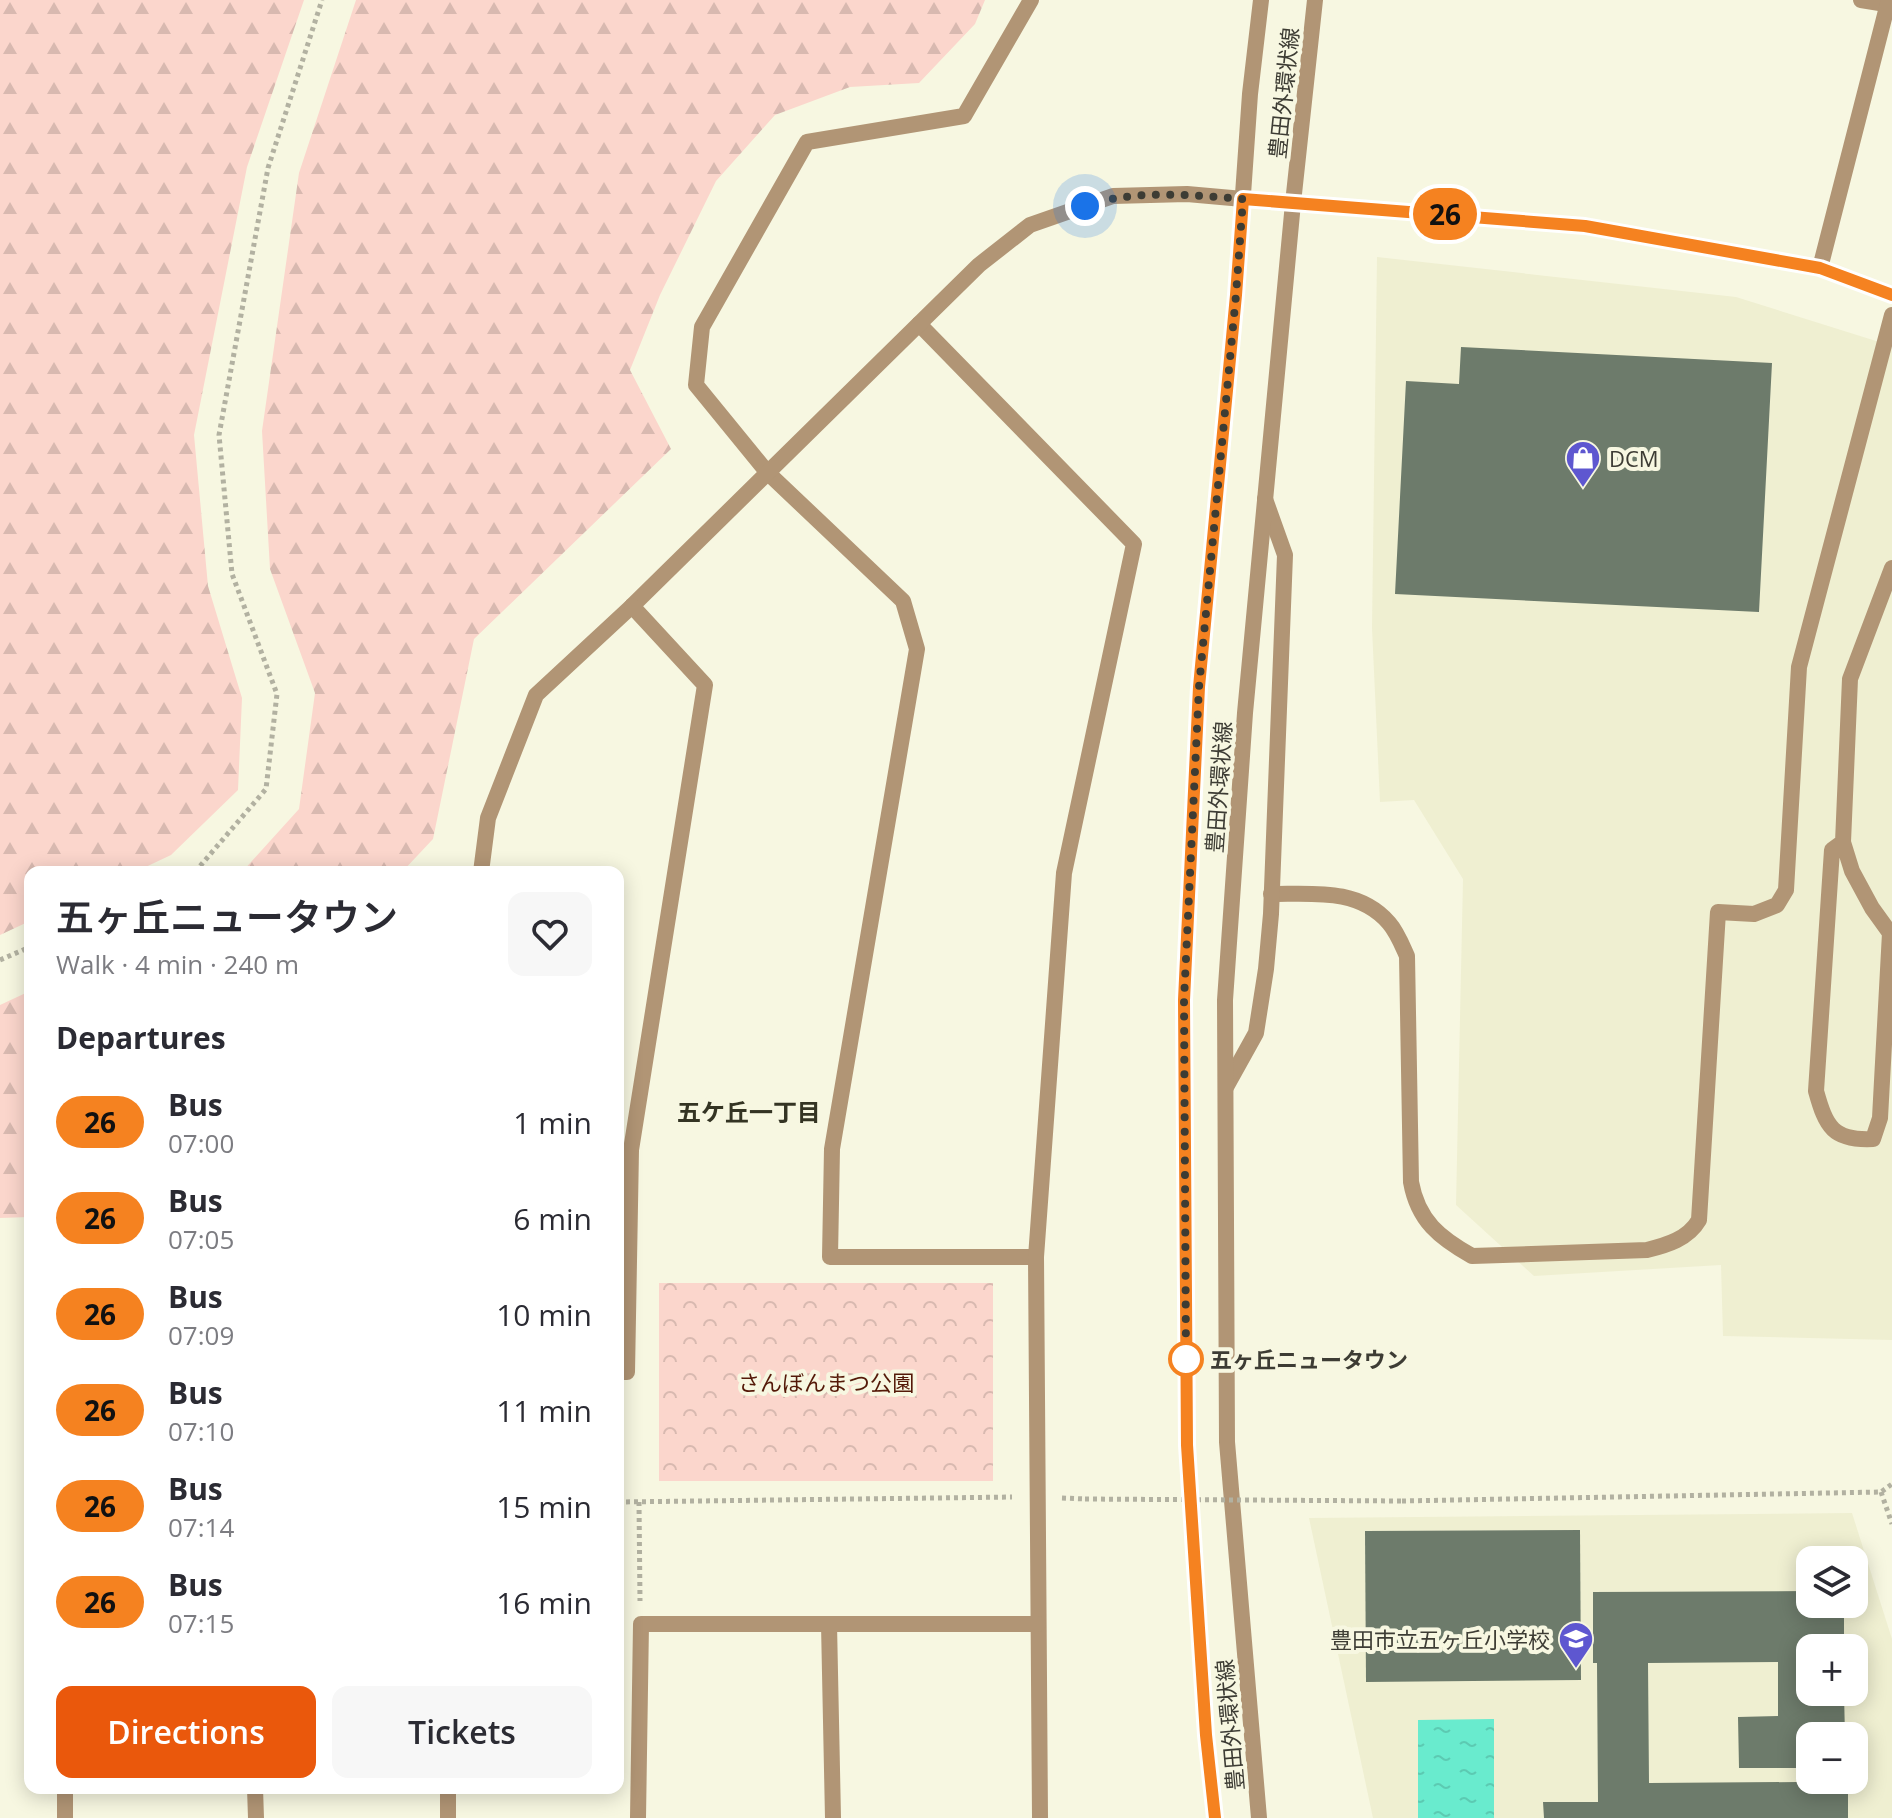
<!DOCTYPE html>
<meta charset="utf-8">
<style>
:root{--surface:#fff;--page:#f7f7f7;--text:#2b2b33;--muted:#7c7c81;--accent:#ea580c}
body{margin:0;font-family:"Open Sans","Noto Sans JP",sans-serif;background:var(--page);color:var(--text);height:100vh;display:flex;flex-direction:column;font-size:30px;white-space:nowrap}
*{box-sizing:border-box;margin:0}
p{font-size:26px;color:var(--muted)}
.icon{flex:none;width:44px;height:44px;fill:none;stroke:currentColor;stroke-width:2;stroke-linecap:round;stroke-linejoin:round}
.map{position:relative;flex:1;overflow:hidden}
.sheet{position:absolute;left:24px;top:866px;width:600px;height:928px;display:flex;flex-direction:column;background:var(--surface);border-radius:16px;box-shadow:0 4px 20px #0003}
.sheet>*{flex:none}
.badge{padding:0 16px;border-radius:26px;font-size:28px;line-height:52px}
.controls{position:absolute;left:1796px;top:1546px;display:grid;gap:16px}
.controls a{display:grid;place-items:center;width:72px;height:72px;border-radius:16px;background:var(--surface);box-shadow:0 4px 20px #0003;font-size:40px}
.you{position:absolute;width:40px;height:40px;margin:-20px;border:6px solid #fff;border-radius:50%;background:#1a73e8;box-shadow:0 0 0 12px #1a73e833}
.map>.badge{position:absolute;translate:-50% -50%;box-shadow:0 0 0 4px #fff}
h2{padding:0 32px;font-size:30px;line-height:72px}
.round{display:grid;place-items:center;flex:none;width:84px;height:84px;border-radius:16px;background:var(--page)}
.overview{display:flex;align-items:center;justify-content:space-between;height:136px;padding:0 32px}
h1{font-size:38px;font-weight:600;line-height:60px}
.primary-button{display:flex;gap:16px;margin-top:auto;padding:16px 32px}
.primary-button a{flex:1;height:92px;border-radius:16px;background:var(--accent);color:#fff;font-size:32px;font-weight:600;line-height:92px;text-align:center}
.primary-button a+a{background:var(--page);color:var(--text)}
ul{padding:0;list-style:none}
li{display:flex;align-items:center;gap:24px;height:96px;padding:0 32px}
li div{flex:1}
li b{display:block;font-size:30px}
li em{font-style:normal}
li .badge{min-width:88px;font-weight:700;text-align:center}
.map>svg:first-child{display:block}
.built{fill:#efefd1;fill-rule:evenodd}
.forest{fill:url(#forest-firs)}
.park{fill:url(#park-crowns)}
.water{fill:url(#water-ripples)}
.building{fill:#6d7b6b;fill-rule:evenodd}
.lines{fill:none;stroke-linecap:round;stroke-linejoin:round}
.path{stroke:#b2b1a1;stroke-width:5;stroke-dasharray:4 4;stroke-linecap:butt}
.service{stroke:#b19575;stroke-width:16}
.minor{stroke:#b19575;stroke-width:16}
.tertiary{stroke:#b19575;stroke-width:16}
.path-bridge{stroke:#b2b1a1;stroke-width:5;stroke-dasharray:4 4;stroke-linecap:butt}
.line-casing{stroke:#fff;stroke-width:18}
.line{stroke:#f58220;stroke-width:12}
.walk{stroke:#3d3c34;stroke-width:8;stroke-dasharray:0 14.4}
.stop-dot{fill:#fff;stroke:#f58220;stroke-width:4}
.labels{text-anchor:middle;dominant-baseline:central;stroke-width:8;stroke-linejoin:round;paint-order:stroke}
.street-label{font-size:22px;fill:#3d3c34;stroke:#f7f7e1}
.poi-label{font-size:22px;fill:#3d3c34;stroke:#f7f7e1;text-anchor:start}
.stop-label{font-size:22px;font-weight:bold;fill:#3d3c34;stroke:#f7f7e1;text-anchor:start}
.park-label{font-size:22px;fill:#541908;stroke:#f7f7e1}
.neighbourhood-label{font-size:24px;font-weight:bold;fill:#343423;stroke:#f7f7e1}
</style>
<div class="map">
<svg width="1892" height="1818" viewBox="0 0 1892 1818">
<defs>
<pattern id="forest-firs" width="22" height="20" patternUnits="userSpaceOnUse" patternTransform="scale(2)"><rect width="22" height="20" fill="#fbd6cc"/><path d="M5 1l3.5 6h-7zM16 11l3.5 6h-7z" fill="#d8b9b0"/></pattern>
<pattern id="park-crowns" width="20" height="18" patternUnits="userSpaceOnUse" patternTransform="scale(2)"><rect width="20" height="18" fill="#fbd6cc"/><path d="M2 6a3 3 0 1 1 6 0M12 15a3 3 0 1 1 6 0" fill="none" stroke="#d8b9b0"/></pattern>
<pattern id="water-ripples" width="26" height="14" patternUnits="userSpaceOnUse" patternTransform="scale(2)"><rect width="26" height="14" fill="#69ebce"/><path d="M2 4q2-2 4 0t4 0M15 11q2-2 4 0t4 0" fill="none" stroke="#5ccab2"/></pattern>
</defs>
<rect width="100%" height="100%" fill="#f7f7e1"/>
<g class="built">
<path d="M 1377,257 L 1736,297 L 1892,346 L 1892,1340 L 1723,1336 L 1721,1265 L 1534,1276 L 1456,1205 L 1463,879 L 1414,800 L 1380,802 L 1372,628 Z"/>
<path d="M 1852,1513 L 1892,1639 L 1892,1818 L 1373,1818 L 1309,1518 ZM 1810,1560 L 1854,1560 L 1854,1604 L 1810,1604 ZM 1810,1648 L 1854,1648 L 1854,1692 L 1810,1692 ZM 1810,1736 L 1854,1736 L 1854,1780 L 1810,1780 Z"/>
</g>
<g class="forest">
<path d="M 0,0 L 304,0 L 247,167 L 194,435 L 208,586 L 242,698 L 238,790 L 171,855 L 135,872 L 30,872 L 30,921 L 0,935 Z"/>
<path d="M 356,0 L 985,0 L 975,24 L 919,83 L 850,87 L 775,115 L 716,181 L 660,295 L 630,370 L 671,449 L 474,639 L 433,839 L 402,872 L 242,872 L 299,809 L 315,693 L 270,569 L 262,431 L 299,173 Z"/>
<path d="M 30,991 L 30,1217 L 0,1218 L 0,1005 Z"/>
</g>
<rect class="park" x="659" y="1283" width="334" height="198"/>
<path class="water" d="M 1494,1719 L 1494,1818 L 1418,1818 L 1418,1720 Z"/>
<g class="building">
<path d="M 1461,347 L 1772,363 L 1759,612 L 1395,594 L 1406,381 L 1459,384 Z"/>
<path d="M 1580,1530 L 1581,1680 L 1366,1682 L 1365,1531 Z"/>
<path d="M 1810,1591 L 1810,1604 L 1844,1604 L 1844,1648 L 1810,1648 L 1810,1662 L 1801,1662 L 1801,1694 L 1844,1693 L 1845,1736 L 1810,1736 L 1810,1780 L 1845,1780 L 1848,1782 L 1848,1818 L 1544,1818 L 1543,1802 L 1598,1802 L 1597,1663 L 1593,1663 L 1593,1592 ZM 1778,1662 L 1778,1716 L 1738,1717 L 1739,1768 L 1798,1768 L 1798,1782 L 1649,1783 L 1648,1663 Z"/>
</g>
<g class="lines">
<g class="path">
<path d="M 195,872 L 266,789 L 277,694 L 232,574 L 219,435 L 268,168 L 322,0"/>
<path d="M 0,960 L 30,947"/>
<path d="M 1881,1492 L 1892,1524"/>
<path d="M 1062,1498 L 1085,1499"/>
<path d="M 1402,1501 L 1881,1492 L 1892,1484"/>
<path d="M 618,1502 L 1012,1497"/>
<path d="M 639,1502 L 640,1601"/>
</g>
<g class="service">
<path d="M 1843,842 L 1832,850 L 1816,1091 C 1826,1127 1833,1141 1873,1139 L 1880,1118 L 1890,933 L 1872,908 L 1852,871 L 1843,842 L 1850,679 L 1892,568"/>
<path d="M 1271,894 C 1313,894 1359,888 1389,923 C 1397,932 1402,945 1407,956 L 1411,1182 C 1418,1221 1440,1238 1472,1256 L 1647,1250 C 1667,1245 1688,1239 1699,1220 L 1718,912 L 1754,914 L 1777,905 L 1786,890 L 1799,667 L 1892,315"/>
</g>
<g class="minor">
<path d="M 1031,0 L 964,116 L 807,142 L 702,327 L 696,385 L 767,472 L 903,601 L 917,649 L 832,1149 L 830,1257 L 1036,1257"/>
<path d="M 1861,0 L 1892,5"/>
<path d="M 1820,268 L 1888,3"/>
<path d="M 919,324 L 1134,544 L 1064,873 L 1036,1257 L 1040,1818"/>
<path d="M 481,872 L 488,818 L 536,695 L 632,606 L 979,265 L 1030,225 L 1113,196 L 1187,194 L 1243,199"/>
<path d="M 1226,1087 L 1256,1033 L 1266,969 L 1271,914 L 1285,555 L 1265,499"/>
<path d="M 618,1372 L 627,1372 L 631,1150 L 705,685 L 632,606"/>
<path d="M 829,1624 L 833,1818"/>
<path d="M 65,1788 L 65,1818"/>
<path d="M 255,1788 L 256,1818"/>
<path d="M 448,1788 L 448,1818"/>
<path d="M 638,1818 L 641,1624 L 1038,1624"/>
</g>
<g class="tertiary">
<path d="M 1243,199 L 1585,226 L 1820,268 L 1892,295"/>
<path d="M 1215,1818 L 1206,1735 L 1187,1445 L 1184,1000 L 1199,687 L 1236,295 L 1250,94 L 1261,0"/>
<path d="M 1259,1818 L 1227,1442 L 1225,1000 L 1245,713 L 1293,203 L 1315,0"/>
</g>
<path class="path-bridge" d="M 1085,1499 L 1402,1501"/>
</g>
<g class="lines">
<defs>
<path id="line" d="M 1215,1818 L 1206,1735 L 1187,1445 L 1184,1000 L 1199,687 L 1236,295 L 1243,199 L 1585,226 L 1820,268 L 1892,295"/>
</defs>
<use href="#line" class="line-casing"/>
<use href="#line" class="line"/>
<path class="walk" d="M 1085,206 C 1135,189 1190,195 1243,199 L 1236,295 L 1199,687 L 1184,1000 L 1186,1359"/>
</g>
<defs>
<symbol id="shop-pin" viewBox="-11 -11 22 30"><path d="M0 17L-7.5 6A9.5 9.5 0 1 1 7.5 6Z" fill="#5e57d0" stroke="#f7f7e1"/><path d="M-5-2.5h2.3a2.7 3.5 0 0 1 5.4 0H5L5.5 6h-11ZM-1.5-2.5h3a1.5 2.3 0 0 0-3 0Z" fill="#fff"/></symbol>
<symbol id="school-pin" viewBox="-11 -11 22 30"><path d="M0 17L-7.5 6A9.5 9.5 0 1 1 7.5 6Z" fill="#5e57d0" stroke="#f7f7e1"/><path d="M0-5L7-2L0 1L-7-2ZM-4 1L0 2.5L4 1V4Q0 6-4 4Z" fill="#fff"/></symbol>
</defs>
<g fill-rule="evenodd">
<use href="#shop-pin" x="1563" y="438" width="40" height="54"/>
<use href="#school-pin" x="1556" y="1619" width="40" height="54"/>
</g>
<circle class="stop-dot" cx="1186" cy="1359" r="16"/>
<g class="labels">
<g class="street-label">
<text transform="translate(1283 93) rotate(-84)">豊田外環状線</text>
<text transform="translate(1218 787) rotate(-86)">豊田外環状線</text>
<text transform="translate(1229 1725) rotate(-95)">豊田外環状線</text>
</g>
<g class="poi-label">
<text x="1609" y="458">DCM</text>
<text x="1550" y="1639" text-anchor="end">豊田市立五ヶ丘小学校</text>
</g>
<g class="stop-label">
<text x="1210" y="1359">五ヶ丘ニュータウン</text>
</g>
<g class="park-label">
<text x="826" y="1382">さんぼんまつ公園</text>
</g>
<g class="neighbourhood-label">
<text x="749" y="1111">五ケ丘一丁目</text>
</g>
</g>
</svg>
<div class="controls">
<a><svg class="icon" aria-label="layers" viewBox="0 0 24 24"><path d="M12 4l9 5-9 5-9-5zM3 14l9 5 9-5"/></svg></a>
<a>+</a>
<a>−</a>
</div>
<div class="you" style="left:1085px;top:206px"></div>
<b class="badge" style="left:1445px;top:214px;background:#f58220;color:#111">26</b>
<section class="sheet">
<div class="overview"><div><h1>五ヶ丘ニュータウン</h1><p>Walk · 4 min · 240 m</p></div><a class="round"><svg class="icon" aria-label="heart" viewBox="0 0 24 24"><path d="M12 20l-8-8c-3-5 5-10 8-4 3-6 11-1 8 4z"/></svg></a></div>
<h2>Departures</h2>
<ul>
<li><span class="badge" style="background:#f58220;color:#111">26</span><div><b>Bus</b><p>07:00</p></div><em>1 min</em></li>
<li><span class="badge" style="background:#f58220;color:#111">26</span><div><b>Bus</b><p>07:05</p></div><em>6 min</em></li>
<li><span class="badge" style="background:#f58220;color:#111">26</span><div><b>Bus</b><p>07:09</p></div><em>10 min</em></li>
<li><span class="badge" style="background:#f58220;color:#111">26</span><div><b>Bus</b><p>07:10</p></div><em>11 min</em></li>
<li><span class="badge" style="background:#f58220;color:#111">26</span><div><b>Bus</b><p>07:14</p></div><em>15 min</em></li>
<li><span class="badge" style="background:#f58220;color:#111">26</span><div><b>Bus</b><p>07:15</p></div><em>16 min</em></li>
</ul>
<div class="primary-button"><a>Directions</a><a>Tickets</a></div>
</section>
</div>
